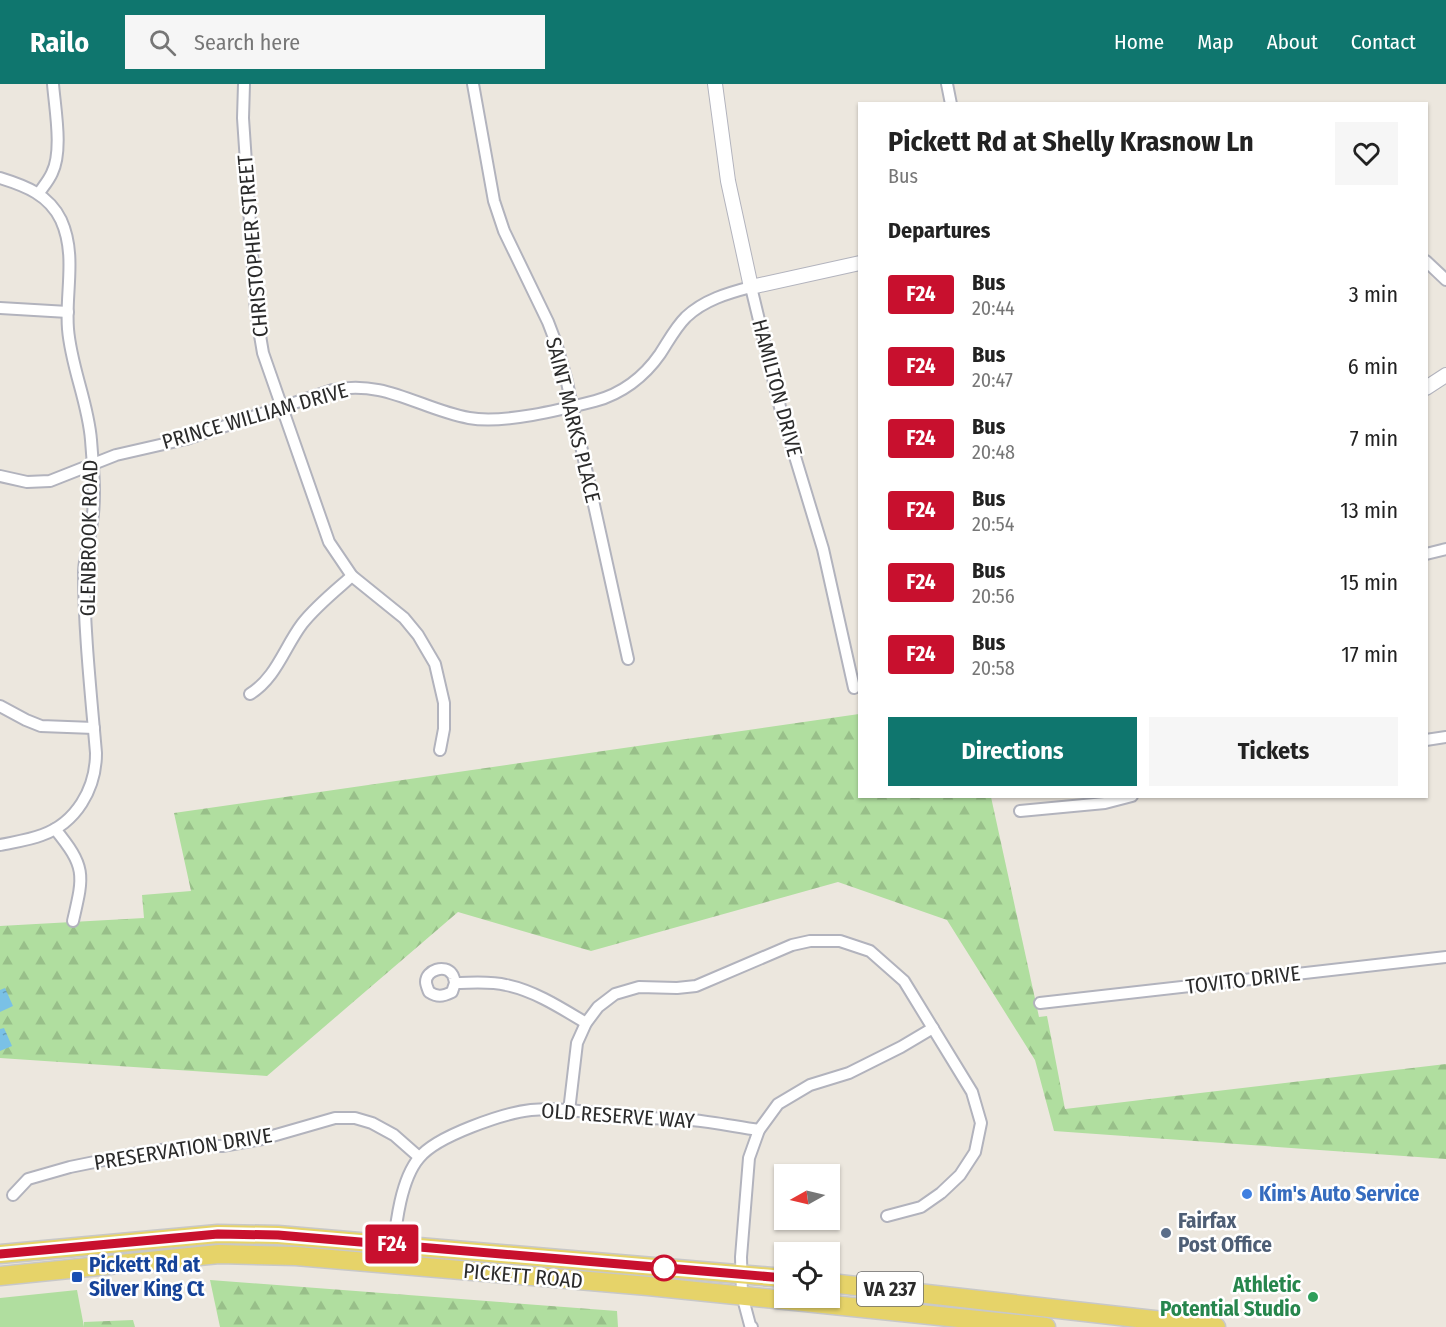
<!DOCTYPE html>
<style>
:root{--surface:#fff;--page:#f6f6f6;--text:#222;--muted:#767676;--accent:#0f766e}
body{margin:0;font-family:"Fira Sans Condensed",sans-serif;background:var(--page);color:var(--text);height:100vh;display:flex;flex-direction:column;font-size:22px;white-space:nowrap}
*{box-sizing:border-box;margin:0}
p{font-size:20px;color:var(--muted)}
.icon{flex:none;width:33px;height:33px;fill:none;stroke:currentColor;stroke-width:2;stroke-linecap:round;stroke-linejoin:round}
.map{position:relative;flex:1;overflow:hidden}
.drawer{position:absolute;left:858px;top:18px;width:570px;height:696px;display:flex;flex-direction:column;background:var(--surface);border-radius:0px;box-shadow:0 2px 4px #0004}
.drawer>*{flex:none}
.badge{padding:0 12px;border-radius:4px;font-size:21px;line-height:39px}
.needle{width:39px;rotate:262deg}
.buttons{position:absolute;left:774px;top:1080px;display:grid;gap:12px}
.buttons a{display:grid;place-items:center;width:66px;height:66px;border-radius:0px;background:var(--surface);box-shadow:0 2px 4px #0004;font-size:30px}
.map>.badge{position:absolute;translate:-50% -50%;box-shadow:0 0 0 3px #fff}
h2{padding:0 30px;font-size:22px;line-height:54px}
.round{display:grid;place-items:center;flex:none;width:63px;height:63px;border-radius:0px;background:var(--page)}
.headline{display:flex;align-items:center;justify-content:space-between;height:102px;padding:0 30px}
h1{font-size:28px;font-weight:700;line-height:45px}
.action{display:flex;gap:12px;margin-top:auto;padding:12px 30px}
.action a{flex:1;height:69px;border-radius:0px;background:var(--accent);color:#fff;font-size:24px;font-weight:700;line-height:69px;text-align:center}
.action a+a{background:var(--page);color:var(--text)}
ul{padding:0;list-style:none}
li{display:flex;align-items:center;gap:18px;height:72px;padding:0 30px}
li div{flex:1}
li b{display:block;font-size:22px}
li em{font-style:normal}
li .badge{min-width:66px;font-weight:700;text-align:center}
header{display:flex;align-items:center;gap:36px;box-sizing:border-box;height:84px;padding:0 30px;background:var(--accent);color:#fff}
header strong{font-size:28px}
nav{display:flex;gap:33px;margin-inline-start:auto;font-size:21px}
.search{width:420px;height:54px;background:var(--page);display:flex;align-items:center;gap:15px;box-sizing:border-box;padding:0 21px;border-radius:0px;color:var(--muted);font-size:22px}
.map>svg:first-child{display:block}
.grass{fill:#b0de9f}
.forest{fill:url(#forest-firs)}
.water{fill:url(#water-ripples)}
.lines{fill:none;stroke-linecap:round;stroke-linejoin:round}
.minor-casing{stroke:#b2b3bd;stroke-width:14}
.tertiary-casing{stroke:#b2b3bd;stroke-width:16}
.primary-casing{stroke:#c8c8c8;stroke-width:21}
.minor{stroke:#fff;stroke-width:10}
.tertiary{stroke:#fff;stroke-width:14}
.primary{stroke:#e6d369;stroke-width:18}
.line-casing{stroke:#fff;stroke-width:14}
.line{stroke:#c8102e;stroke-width:9}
.shop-dot{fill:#3f7fe0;stroke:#fff;stroke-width:2}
.service-dot{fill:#5c6f8a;stroke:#fff;stroke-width:2}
.stop-dot{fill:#fff;stroke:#c8102e;stroke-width:3}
.transit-dot{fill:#1a4fb4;stroke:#fff;stroke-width:2}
.leisure-dot{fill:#2e9e5b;stroke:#fff;stroke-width:2}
.labels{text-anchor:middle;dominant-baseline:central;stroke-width:5;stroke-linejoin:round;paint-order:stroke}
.shield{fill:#fff;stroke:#6b6b6b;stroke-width:1.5}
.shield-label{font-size:20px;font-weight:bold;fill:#2b2b2b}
.street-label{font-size:21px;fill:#2b2b2b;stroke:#fff}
.shop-label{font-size:21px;font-weight:bold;fill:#366cbe;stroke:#fff;text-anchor:start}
.service-label{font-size:21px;font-weight:bold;fill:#4e5e75;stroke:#fff;text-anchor:start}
.transit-label{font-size:21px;font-weight:bold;fill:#164399;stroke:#fff;text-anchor:start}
.leisure-label{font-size:21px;font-weight:bold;fill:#27864d;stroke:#fff;text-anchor:end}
</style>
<header>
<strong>Railo</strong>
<div class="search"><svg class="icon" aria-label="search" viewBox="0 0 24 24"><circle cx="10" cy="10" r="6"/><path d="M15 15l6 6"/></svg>Search here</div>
<nav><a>Home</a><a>Map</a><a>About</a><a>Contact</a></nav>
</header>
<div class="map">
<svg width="1446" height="1243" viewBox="0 0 1446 1243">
<defs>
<pattern id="forest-firs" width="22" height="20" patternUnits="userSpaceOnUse" patternTransform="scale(1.5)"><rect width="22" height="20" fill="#b0de9f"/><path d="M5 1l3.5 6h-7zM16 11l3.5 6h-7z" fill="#98bf89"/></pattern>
<pattern id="water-ripples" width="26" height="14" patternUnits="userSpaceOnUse" patternTransform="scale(1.5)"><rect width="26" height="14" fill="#7ac1e6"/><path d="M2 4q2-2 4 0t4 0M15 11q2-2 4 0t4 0" fill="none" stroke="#649dbb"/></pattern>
</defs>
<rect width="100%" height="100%" fill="#ece7de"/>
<path class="grass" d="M 77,1206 L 84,1243 L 0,1243 L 0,1214 Z"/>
<g class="forest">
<path d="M 859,630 L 860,712 L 991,713 L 1039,933 L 1047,932 L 1065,1025 L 1446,980 L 1446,1075 L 1054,1047 L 1035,976 L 947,836 L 838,798 L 591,867 L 458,828 L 267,992 L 0,974 L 0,842 L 144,834 L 142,811 L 191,807 L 174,729 Z"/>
<path d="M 210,1196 L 617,1227 L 618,1243 L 220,1243 Z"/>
<path d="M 133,1236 L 135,1243 L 84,1243 L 84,1238 Z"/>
</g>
<g class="water">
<path d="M 5,904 L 13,922 L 0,928 L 0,906 Z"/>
<path d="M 4,944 L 12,962 L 0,967 L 0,945 Z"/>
</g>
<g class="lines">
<defs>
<g id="minor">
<path d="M 244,0 L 243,34 L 256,228 L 263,269 L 329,458 L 352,492 L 404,534 L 418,551 L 435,580 L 444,619 L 444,645 L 440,666"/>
<path d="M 473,0 L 494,117 L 504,147 L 548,238 L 556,259 L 566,294 L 628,575"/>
<path d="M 947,0 L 951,20"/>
<path d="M 0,94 C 26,102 49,111 61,136 C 77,171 65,209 68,245 C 71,283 88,318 91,356 C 93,382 96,412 92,438 C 90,455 85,470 84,487 C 84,547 91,610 96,669 C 96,705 76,739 42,751 C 29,756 14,758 0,761"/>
<path d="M 39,109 C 43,103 49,96 52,89 C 63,67 55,25 53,0"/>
<path d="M 1426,177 L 1446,196"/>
<path d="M 0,224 L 68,228"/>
<path d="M 0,392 L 27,398 L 50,397 L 116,371 L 186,355 L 333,306 C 385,295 420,325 469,334 C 504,340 560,326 595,317 C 621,310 644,293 660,270 C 668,258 675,244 686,233 C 704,216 728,209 751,203 L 780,323 L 823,465 L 854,604"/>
<path d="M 1426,470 L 1446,465"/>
<path d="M 250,610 C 276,594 284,564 302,540 C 316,522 335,507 352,492"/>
<path d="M 0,622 L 26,636 L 41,642 L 94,644"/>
<path d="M 1426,656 L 1446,653"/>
<path d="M 1020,727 L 1105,719 L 1132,712"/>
<path d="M 55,745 C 86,783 84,790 73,837"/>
<path d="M 455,899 L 452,908 C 442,913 437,913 429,908 C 428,905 426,901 426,898 C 426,886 445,880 452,890 C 453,890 455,898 455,899 C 472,899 490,897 506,901 C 535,907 561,924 586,939"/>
<path d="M 1040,919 L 1446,873"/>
<path d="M 569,1027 L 577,959 L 586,939 L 598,923 L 615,910 L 639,903 L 677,904 L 696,902 L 792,861 L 810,857 L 840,857 L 870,867 L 904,897 L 972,1008 L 981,1039 L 975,1068 L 960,1091 L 941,1109 L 921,1123 L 887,1132"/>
<path d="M 13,1111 L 28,1095 L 70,1083 L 134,1070 L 189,1062 L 222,1062 L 262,1055 L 335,1034 L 355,1034 L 372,1039 L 394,1051 L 419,1073"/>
<path d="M 393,1166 C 396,1139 401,1095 419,1074 C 436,1052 504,1029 531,1026 C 564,1023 599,1030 632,1033 C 652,1035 672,1034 691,1036 C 714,1038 737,1043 759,1046"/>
<path d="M 752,1243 L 750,1241 L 742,1211 L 741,1173 L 749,1074 L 759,1046 L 778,1020 L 810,1001 L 849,989 L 901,963 L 933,944"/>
</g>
<g id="tertiary">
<path d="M 715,0 L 728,97 L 751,203 L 860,179"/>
<path d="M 1426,304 L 1446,291"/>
</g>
<g id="primary">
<path d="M 0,1170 L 218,1150 L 278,1151 L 784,1194"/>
<path d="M 0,1192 L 219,1170 L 296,1172 L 648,1202 L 1046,1243"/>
<path d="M 830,1199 L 1216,1243"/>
</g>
</defs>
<use href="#minor" class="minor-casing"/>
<use href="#tertiary" class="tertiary-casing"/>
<use href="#primary" class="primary-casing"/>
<use href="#minor" class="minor"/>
<use href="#tertiary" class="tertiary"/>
<use href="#primary" class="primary"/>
</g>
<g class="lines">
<defs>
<path id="line" d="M 0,1170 L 218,1150 L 278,1151 L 784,1194"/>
</defs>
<use href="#line" class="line-casing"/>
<use href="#line" class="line"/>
</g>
<circle class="shop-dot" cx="1247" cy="1110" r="6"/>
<circle class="service-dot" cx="1166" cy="1149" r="6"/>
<circle class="stop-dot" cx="664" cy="1184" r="12"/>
<rect class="transit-dot" x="71" y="1187" width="12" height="12" rx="3"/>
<circle class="leisure-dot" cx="1313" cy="1213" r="6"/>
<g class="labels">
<rect class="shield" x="857" y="1188" width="66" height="34" rx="4.5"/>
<g class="shield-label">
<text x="890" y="1205">VA 237</text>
</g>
<g class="street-label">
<text transform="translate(253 162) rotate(-95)">CHRISTOPHER STREET</text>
<text transform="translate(777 304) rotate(75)">HAMILTON DRIVE</text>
<text transform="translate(255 332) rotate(-16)">PRINCE WILLIAM DRIVE</text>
<text transform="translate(573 336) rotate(76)">SAINT MARKS PLACE</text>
<text transform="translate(89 454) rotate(-89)">GLENBROOK ROAD</text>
<text transform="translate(1243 896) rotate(-7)">TOVITO DRIVE</text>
<text transform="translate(618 1032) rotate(4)">OLD RESERVE WAY</text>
<text transform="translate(183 1065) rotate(-9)">PRESERVATION DRIVE</text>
<text transform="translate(523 1192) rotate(5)">PICKETT ROAD</text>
</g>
<g class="shop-label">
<text x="1259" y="1110">Kim's Auto Service</text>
</g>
<g class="service-label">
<text x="1178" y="1137">Fairfax<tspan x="1178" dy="24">Post Office</tspan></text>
</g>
<g class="transit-label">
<text x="89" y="1181">Pickett Rd at<tspan x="89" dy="24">Silver King Ct</tspan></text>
</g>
<g class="leisure-label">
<text x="1301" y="1201">Athletic<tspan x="1301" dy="24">Potential Studio</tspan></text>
</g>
</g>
</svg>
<div class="buttons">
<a><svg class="needle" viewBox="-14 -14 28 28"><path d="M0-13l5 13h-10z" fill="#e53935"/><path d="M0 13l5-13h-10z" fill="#767676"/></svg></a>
<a><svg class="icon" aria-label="locate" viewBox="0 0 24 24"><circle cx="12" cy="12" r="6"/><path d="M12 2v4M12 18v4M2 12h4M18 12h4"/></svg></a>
</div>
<b class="badge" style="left:392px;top:1160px;background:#c8102e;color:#fff">F24</b>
<section class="drawer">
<div class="headline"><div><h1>Pickett Rd at Shelly Krasnow Ln</h1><p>Bus</p></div><a class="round"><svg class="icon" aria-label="heart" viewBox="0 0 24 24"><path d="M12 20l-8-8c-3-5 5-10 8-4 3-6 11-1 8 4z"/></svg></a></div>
<h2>Departures</h2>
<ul>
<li><span class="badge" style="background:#c8102e;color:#fff">F24</span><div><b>Bus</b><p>20:44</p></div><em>3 min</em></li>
<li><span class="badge" style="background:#c8102e;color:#fff">F24</span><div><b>Bus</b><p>20:47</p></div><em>6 min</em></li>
<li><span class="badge" style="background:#c8102e;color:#fff">F24</span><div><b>Bus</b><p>20:48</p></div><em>7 min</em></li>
<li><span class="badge" style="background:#c8102e;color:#fff">F24</span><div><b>Bus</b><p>20:54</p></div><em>13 min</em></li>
<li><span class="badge" style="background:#c8102e;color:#fff">F24</span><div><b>Bus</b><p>20:56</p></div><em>15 min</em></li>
<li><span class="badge" style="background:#c8102e;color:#fff">F24</span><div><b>Bus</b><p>20:58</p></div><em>17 min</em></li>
</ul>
<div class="action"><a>Directions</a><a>Tickets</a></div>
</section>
</div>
